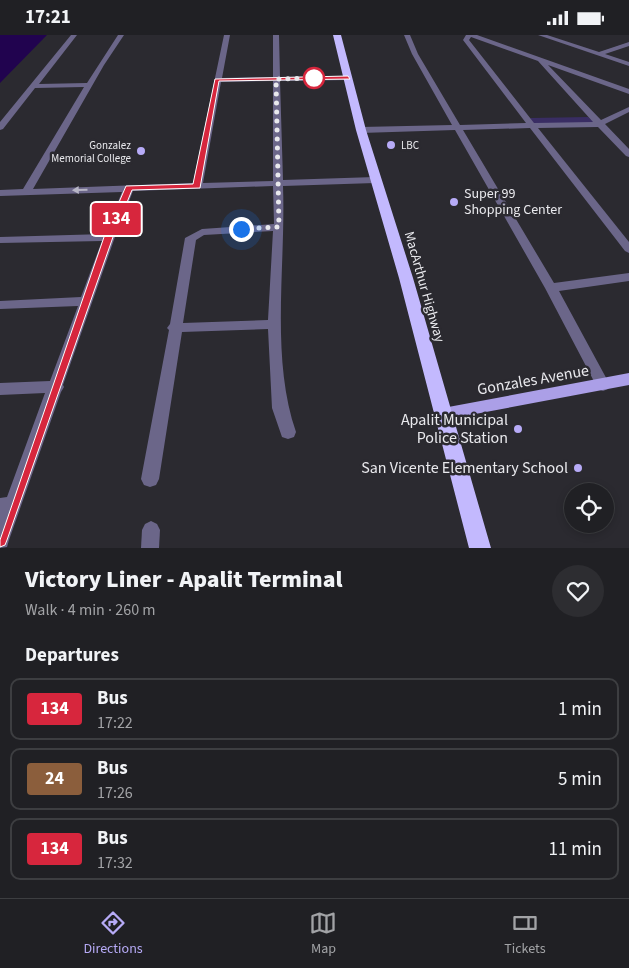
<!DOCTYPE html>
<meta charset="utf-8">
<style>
:root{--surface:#202024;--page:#2d2d31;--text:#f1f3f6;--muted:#a2a3a6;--line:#3d3e41;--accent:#b7abf7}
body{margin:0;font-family:"Source Sans 3",sans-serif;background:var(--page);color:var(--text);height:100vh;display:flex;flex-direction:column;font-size:19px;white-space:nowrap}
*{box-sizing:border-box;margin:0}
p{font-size:16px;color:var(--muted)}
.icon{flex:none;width:28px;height:28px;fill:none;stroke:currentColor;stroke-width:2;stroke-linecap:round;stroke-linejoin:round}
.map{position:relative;height:513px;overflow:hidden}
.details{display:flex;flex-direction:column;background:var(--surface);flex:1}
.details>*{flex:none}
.badge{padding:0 10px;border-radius:4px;font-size:18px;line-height:32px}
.tools{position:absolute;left:564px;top:448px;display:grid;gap:10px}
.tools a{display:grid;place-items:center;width:50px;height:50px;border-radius:50%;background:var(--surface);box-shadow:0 2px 8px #0003,0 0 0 1px var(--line);font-size:25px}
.you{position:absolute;width:25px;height:25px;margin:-12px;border:4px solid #fff;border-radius:50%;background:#1a73e8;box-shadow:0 0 0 8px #1a73e833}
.map>.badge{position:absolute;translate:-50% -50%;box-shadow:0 0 0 2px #fff}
h2{padding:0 25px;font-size:19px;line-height:45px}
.round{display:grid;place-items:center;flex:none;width:52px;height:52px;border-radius:26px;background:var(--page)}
.overview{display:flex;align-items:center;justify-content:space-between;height:85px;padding:0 25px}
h1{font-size:24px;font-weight:800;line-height:38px}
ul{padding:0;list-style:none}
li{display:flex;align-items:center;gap:15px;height:62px;margin:0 10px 8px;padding:0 15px;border:2px solid var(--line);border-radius:10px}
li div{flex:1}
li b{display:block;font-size:19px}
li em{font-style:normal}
li .badge{min-width:55px;font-weight:700;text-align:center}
.status{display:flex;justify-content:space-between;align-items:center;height:35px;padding:0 25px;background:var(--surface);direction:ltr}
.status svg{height:14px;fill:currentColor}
.dock{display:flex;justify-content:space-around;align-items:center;height:70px;border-top:1px solid var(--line);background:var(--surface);font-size:14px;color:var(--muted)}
.dock a{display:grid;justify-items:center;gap:2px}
.dock .selected{color:var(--accent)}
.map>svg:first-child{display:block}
.green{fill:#392d63}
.water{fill:#21034f}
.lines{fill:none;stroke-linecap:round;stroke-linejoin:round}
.minor{fill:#6b6689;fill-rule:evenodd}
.major{fill:#ab9fe7;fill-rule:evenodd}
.highway{fill:#c3b9fe;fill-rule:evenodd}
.oneway{fill:#b7b5c5}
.line{fill:#d7263d;stroke:#fff}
.walk{stroke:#e9e9ed;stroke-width:5;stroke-dasharray:0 9}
.stop-dot{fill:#fff;stroke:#d7263d;stroke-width:2.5}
.poi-dot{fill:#b7abf7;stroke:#2b2a30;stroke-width:2}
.labels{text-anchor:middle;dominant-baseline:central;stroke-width:5;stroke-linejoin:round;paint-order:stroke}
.far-poi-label{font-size:11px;fill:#e9e9ed;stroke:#2b2a30;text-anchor:end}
.poi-label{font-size:14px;fill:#e9e9ed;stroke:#2b2a30;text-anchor:start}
.street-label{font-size:14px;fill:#e9e9ed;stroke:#2b2a30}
.near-street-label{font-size:16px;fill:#e9e9ed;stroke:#2b2a30}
.near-poi-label{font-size:16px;fill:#e9e9ed;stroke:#2b2a30;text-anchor:end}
</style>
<div class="status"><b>17:21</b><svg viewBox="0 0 49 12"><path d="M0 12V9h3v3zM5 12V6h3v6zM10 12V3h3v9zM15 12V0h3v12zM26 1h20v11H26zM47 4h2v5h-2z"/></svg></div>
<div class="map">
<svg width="629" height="513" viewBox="0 0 629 513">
<rect width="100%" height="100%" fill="#2b2a30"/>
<path class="green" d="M 588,82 L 595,88 L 533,89 L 529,85 L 531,83 Z"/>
<path class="water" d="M 0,0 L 47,0 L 0,48 Z"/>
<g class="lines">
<g class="minor">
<path d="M 71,0 L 77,0 L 39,49 L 87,48 L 118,0 L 124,0 L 104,30 L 33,154 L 193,148 L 224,0 L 230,0 L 222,43 L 273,42 L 273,0 L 279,0 L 280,42 L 348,41 L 352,43 L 348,45 L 280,46 L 283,145 L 375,142 L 380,145 L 375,148 L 283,151 C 286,230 270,322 296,397 L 294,402 L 288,404 L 282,402 L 272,373 L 268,294 L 182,297 L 159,444 L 156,450 L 150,452 L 144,450 L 141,444 L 169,295 L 167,293 L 170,289 L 185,203 L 202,194 L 274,189 L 273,151 L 133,156 L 115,202 L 63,350 L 64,352 L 61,357 L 9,505 L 7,512 L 0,513 L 0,463 L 7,462 L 45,358 L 0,360 L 0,348 L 50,346 L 78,271 L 0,274 L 0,266 L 81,262 L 102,206 L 0,208 L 0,202 L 105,199 L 122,157 L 0,161 L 0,155 L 23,154 L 84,52 L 35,53 L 3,94 L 0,95 L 0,87 ZM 273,46 L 273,146 L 203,148 L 221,47 ZM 273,196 L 268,285 L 183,288 L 196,205 L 204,200 Z"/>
<path d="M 404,0 L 410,0 L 418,19 L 460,90 L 526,88 L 463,5 L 466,0 L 477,0 L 629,54 L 629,59 L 548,30 L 601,85 L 629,72 L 629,77 L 605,89 L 629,114 L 629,122 L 626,121 L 598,92 L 538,93 L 629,207 L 629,218 L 625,216 L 530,93 L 463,95 L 554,248 L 629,238 L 629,246 L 559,256 L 610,350 L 608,354 L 603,356 L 598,354 L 545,253 L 455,95 L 361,98 L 357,95 L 361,92 L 452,90 L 412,19 ZM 471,2 L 538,26 L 593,87 L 534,88 L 469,5 Z"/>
<path d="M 538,0 L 547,0 L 599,17 L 629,7 L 629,11 L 605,19 L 629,27 L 629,31 Z"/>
<path d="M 151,486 L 157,489 L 160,495 L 159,513 L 141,513 L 142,495 L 145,489 Z"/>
</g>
<path class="major" d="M 629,338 L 629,350 L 443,385 L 438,384 L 435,379 L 438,374 L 443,373 Z"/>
<path class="highway" d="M 333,0 L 341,0 L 366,95 L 413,243 L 491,513 L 469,513 L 399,243 L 356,95 Z"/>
</g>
<defs><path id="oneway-solid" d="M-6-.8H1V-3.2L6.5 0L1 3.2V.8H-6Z" transform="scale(1.25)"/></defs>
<use class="oneway" href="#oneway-solid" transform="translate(80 155) rotate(178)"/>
<path class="line" d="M 348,41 L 350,44 L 219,46 L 200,153 L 132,155 L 113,202 L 7,505 L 5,510 L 0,512 L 0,505 L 104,202 L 126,151 L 193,149 L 215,44 Z"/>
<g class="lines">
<path class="walk" d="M 241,194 L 279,192 L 276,44 L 314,43"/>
</g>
<circle class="stop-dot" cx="314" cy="43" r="10"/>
<g class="poi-dot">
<circle cx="391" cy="110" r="5"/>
<circle cx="141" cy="116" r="5"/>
<circle cx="454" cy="167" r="5"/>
<circle cx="518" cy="394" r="5"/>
<circle cx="578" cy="433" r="5"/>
</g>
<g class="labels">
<g class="far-poi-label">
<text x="131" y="110">Gonzalez<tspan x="131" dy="13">Memorial College</tspan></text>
<text x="401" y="110" text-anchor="start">LBC</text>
</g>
<g class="poi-label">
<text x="464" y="159">Super 99<tspan x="464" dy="16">Shopping Center</tspan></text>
</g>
<g class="street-label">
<text transform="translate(424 252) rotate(74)">MacArthur Highway</text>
</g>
<g class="near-street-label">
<text transform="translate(533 345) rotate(-10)">Gonzales Avenue</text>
</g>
<g class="near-poi-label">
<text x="508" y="385">Apalit Municipal<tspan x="508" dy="18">Police Station</tspan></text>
<text x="568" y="433">San Vicente Elementary School</text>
</g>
</g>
</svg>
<div class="tools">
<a><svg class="icon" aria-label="locate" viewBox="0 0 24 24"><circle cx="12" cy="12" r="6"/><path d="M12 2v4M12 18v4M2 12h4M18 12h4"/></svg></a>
</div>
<div class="you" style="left:241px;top:194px"></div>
<b class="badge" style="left:116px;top:184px;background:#d7263d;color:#fff">134</b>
</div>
<section class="details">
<div class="overview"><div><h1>Victory Liner - Apalit Terminal</h1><p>Walk · 4 min · 260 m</p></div><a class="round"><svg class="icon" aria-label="heart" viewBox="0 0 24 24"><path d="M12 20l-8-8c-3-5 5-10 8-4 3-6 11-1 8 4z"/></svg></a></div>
<h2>Departures</h2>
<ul>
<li><span class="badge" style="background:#d7263d;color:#fff">134</span><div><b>Bus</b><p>17:22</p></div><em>1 min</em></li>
<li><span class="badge" style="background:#8b5e3c;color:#fff">24</span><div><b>Bus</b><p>17:26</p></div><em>5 min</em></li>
<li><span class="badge" style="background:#d7263d;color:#fff">134</span><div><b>Bus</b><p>17:32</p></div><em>11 min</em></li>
</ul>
</section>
<nav class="dock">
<a class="selected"><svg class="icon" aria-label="directions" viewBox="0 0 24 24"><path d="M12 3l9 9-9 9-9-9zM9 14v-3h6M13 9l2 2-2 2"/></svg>Directions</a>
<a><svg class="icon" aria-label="map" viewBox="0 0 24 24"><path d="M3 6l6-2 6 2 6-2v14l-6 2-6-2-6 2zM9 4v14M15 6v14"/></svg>Map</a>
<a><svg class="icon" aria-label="tickets" viewBox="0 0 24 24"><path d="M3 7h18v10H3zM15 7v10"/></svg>Tickets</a>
</nav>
